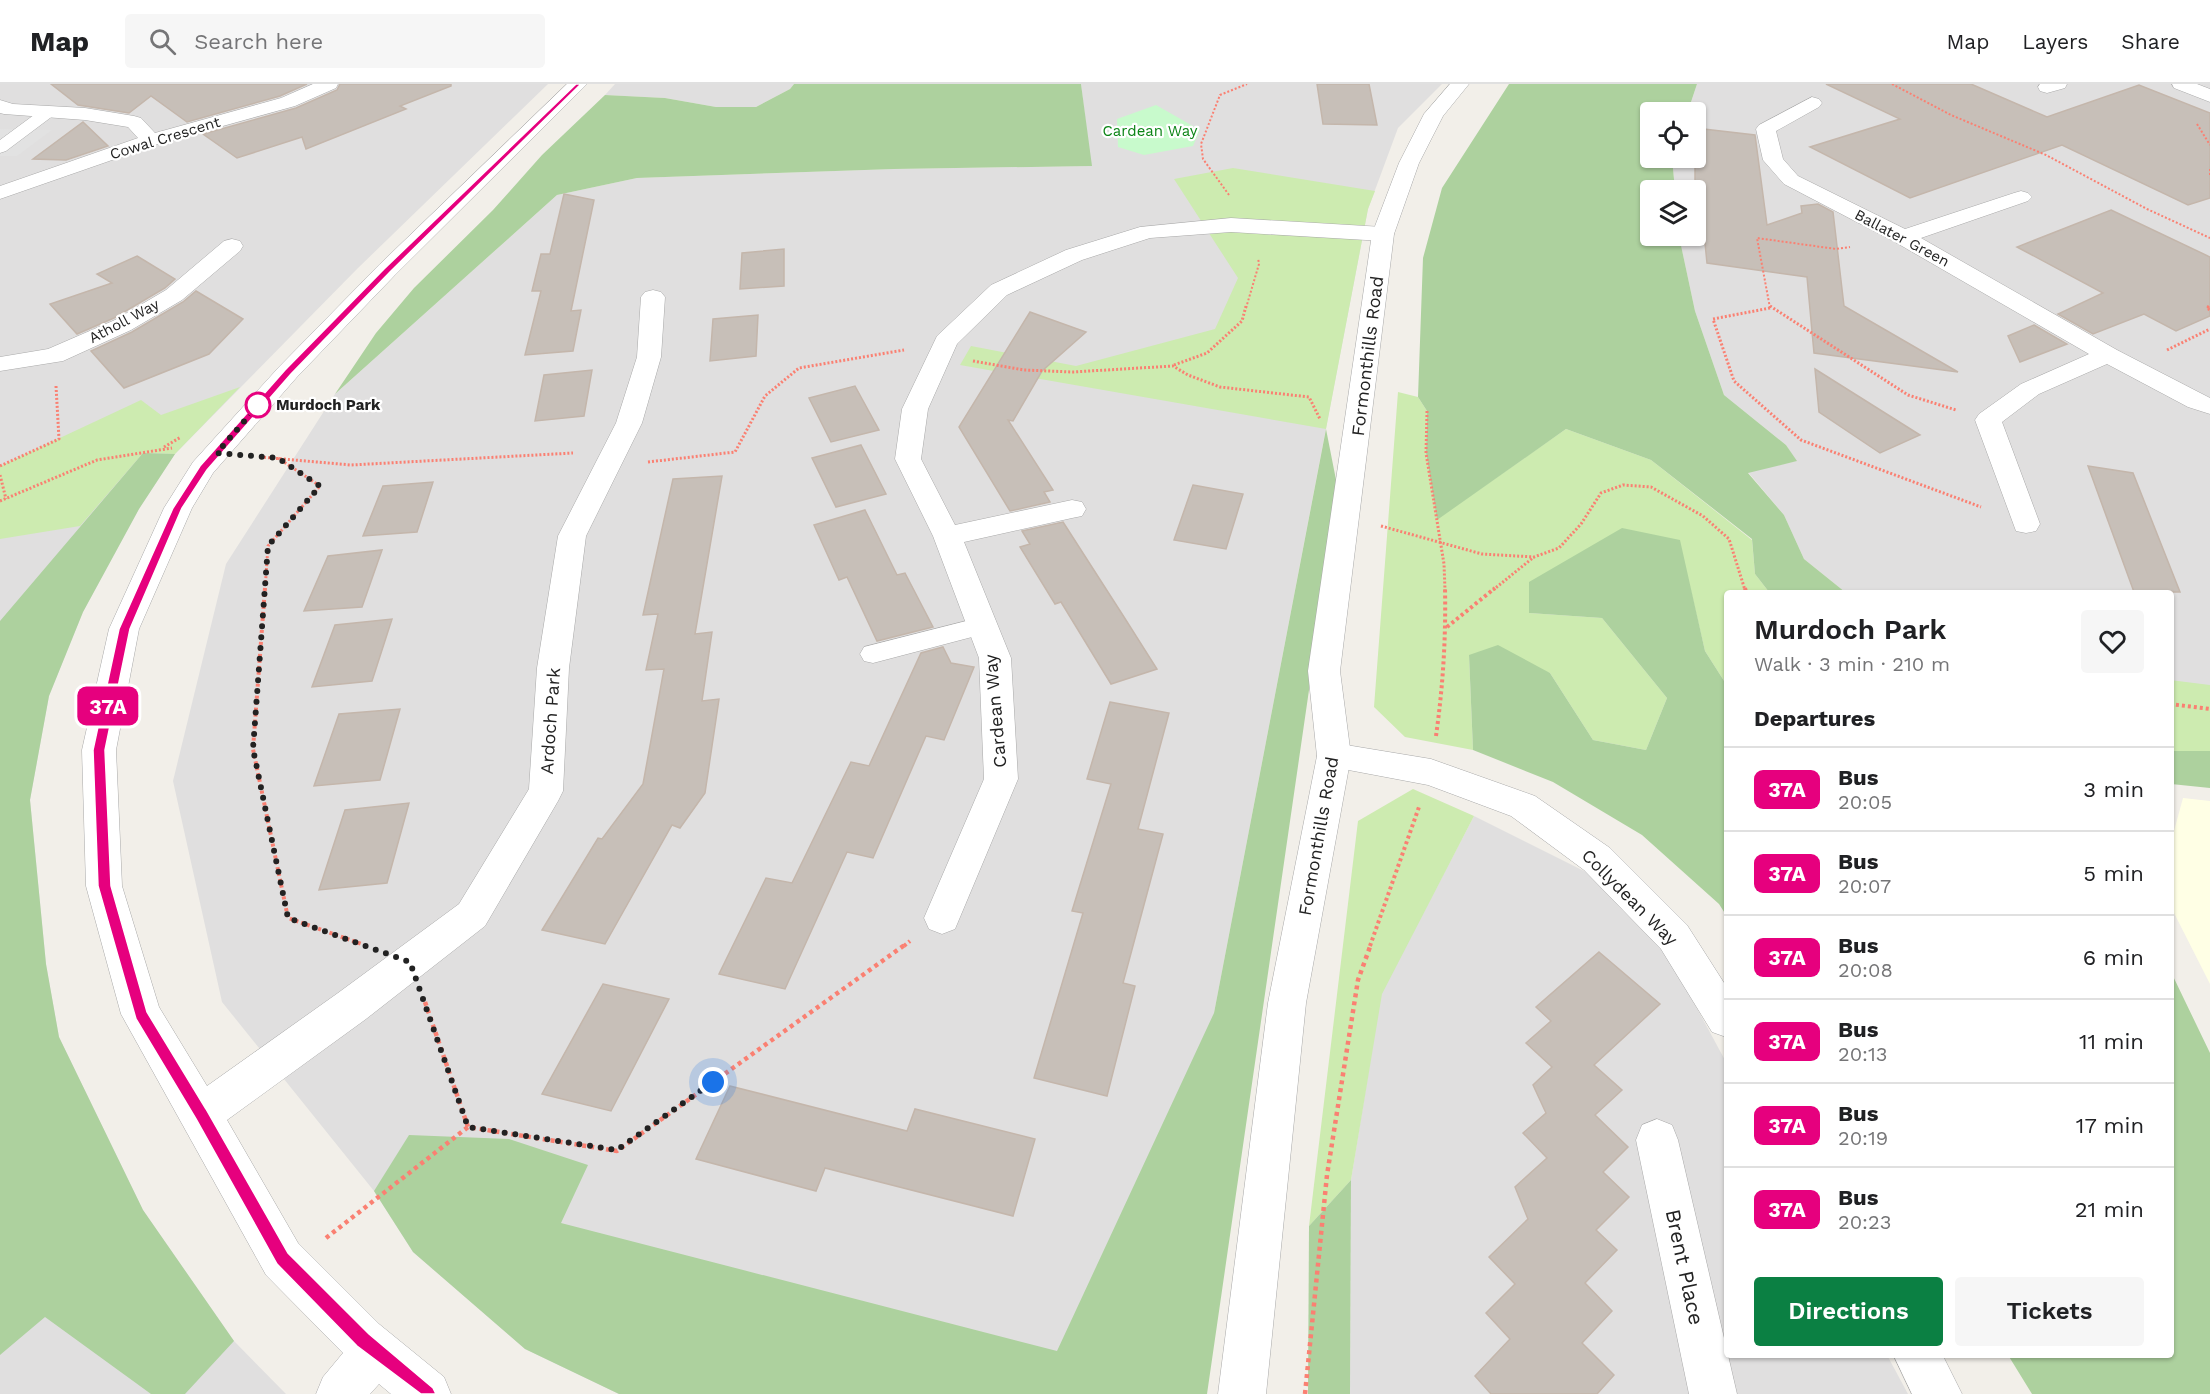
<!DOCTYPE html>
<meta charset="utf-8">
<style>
:root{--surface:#fff;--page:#f6f6f6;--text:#202124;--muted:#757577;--line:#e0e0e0;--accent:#0b8043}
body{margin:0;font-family:"Work Sans",sans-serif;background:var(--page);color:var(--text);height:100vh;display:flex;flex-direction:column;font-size:22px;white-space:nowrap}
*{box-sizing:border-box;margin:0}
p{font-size:20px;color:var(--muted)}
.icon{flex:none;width:33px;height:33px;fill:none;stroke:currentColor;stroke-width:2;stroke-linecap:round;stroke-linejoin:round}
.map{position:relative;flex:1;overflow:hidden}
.drawer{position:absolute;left:1724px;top:506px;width:450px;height:768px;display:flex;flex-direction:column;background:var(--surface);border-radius:6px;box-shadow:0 2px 4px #0004}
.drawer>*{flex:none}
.badge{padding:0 12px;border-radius:9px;font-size:21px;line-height:39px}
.fabs{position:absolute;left:1640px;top:18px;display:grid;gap:12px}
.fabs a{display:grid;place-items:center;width:66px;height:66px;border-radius:6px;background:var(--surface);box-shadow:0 2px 4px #0004;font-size:30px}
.you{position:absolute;width:30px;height:30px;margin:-15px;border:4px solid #fff;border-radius:50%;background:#1a73e8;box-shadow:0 0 0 9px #1a73e833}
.map>.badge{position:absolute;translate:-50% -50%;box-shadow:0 0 0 3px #fff}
h2{padding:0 30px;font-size:22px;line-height:54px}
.round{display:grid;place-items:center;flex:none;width:63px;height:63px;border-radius:6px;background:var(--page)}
.summary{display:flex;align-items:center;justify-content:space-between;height:102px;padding:0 30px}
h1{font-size:28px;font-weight:600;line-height:45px}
.action{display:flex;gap:12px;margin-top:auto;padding:12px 30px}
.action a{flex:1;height:69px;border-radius:6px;background:var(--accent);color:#fff;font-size:24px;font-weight:600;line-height:69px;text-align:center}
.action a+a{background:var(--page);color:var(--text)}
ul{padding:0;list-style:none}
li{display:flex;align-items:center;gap:18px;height:84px;padding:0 30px;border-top:2px solid var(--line)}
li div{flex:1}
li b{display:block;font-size:22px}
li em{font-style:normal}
li .badge{min-width:66px;font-weight:700;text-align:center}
header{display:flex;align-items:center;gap:36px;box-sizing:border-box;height:84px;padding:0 30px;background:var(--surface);border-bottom:2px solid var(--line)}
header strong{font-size:28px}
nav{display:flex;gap:33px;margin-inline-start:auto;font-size:21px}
.search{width:420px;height:54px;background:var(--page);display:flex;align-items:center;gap:15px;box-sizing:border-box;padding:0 21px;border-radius:6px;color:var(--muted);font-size:22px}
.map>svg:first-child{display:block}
.residential{fill:#e0dfdf}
.education{fill:#ffffe5}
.grass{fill:#cdebb0}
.forest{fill:#add19e}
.park{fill:#c8facc}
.parking{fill:#e2e2e2}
.building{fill:#c7bfb8;stroke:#c4b6ab;stroke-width:1.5}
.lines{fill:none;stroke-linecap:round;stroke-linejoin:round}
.service-casing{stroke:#a9a9a9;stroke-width:1}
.minor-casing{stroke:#a9a9a9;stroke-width:1}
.tertiary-casing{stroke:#a9a9a9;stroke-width:1}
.path-far3{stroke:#fa8072;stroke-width:2;stroke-dasharray:2 2;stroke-linecap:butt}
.path-far2{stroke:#fa8072;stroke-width:3;stroke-dasharray:2 2;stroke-linecap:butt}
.path-far1{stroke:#fa8072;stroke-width:4;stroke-dasharray:3 3;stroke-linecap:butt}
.path{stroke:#fa8072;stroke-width:4.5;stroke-dasharray:4 4;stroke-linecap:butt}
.service{fill:#fff;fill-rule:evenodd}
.minor{fill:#fff;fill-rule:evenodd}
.tertiary{fill:#fff;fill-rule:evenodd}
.line{fill:#e6007e;stroke:#fff;stroke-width:1.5}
.walk{stroke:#222;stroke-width:6;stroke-dasharray:0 10.8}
.stop-dot{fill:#fff;stroke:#e6007e;stroke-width:3}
.labels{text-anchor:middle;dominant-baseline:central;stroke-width:4.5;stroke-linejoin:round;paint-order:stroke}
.far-park-label{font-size:15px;fill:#0c8416;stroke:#fff}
.far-street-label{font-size:15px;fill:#222;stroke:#fff}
.far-stop-label{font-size:15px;font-weight:bold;fill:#222;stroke:#fff;text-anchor:start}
.street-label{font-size:18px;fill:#222;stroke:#fff}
.near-street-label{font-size:21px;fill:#222;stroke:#fff}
</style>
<header>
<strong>Map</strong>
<div class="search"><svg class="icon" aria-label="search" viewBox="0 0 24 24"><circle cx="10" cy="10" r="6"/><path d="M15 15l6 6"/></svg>Search here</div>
<nav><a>Map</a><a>Layers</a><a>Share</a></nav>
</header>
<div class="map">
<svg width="2210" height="1310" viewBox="0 0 2210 1310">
<rect width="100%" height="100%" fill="#f2efe9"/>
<g class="residential">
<path d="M 0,0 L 548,0 L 358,184 L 175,370 L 139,425 L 83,528 L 49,612 L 30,716 L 46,880 L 59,953 L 143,1126 L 234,1257 L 286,1310 L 0,1310 Z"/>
<path d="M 615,0 L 794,0 L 790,5 L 756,23 L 716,23 L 665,14 L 605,11 Z"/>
<path d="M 1081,0 L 1442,0 L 1398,44 L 1368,125 L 1214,929 L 1152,1310 L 619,1310 L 525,1265 L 413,1168 L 374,1107 L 222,918 L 173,697 L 226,480 L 335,310 L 557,111 L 637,94 L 894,85 L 1091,82 Z"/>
<path d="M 1697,0 L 2210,0 L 2210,613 L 2171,606 L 2170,508 L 1845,508 L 1804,475 L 1784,431 L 1748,388 L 1796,377 L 1786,361 L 1724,311 L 1695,227 L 1679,152 L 1695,152 L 1695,106 L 1675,106 L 1672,74 L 1695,74 L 1695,28 L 1673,28 L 1688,27 Z"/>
<path d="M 1474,732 L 1594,792 L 1667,869 L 1726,978 L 1726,1270 L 1887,1271 L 1908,1310 L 1350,1310 L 1351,1096 L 1381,910 Z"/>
</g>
<path class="education" d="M 2183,714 L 2210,717 L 2210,900 L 2171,823 L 2171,758 Z"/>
<g class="grass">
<path d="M 1233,84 L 1375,107 L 1368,125 L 1326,345 L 960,281 L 971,262 L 1076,282 L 1215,245 L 1238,194 L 1174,95 Z"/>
<path d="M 240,303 L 175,370 L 143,369 L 80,442 L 0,455 L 0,382 L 141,316 L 161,331 Z"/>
<path d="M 1398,308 L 1418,313 L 1427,327 L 1426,369 L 1437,435 L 1566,345 L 1651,376 L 1752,456 L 1755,490 L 1769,508 L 1726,508 L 1726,600 L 1705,567 L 1679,456 L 1529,529 L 1602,534 L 1667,614 L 1646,666 L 1593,656 L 1550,589 L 1469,571 L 1473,666 L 1405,653 L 1374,623 Z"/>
<path d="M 2170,596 L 2210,601 L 2210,667 L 2171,667 Z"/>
<path d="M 1413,705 L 1474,732 L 1382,910 L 1351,1096 L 1309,1142 L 1358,737 Z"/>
</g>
<g class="forest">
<path d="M 794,0 L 1081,0 L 1092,82 L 894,85 L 637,94 L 557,111 L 335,310 L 376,249 L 414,204 L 493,126 L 542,71 L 605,11 L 665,14 L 716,23 L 756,23 L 790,5 Z"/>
<path d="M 1509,0 L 1697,0 L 1688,27 L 1650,28 L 1650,74 L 1672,74 L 1675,106 L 1650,106 L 1650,152 L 1679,152 L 1695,227 L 1724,311 L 1786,361 L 1797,377 L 1748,389 L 1784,431 L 1804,475 L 1845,508 L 1769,508 L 1755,490 L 1752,455 L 1651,376 L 1566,345 L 1437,436 L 1426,369 L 1427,327 L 1418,313 L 1423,174 L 1442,104 Z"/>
<path d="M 1326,345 L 1338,406 L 1207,1310 L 619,1310 L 525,1265 L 413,1168 L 374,1107 L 409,1051 L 509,1055 L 588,1081 L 561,1139 L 1057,1267 L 1214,929 Z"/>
<path d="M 143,369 L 175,370 L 139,425 L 83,528 L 49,612 L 30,716 L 46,880 L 59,953 L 143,1126 L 234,1257 L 185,1310 L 151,1310 L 45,1233 L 0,1271 L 0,537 Z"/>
<path d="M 1622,444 L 1680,456 L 1705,567 L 1726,600 L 1726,831 L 1719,820 L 1642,751 L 1553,698 L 1473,666 L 1469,571 L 1498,561 L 1550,589 L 1593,656 L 1646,666 L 1667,614 L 1602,534 L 1529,529 L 1529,498 Z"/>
<path d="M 2171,667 L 2210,667 L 2210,704 L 2171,700 Z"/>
<path d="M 2171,888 L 2210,969 L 2210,1310 L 2032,1310 L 2008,1271 L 2170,1270 Z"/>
<path d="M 1351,1096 L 1350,1310 L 1308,1310 L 1309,1142 Z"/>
</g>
<path class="park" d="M 1156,21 L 1200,46 L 1193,62 L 1144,71 L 1118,63 L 1117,35 Z"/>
<path class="parking" d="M 0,45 L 52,46 L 17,72 L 0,72 Z"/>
<g class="building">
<path d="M 51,0 L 307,0 L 280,12 L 187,38 L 151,12 L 129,29 L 78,21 Z"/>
<path d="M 340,0 L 451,0 L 451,2 L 400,22 L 406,25 L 306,65 L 302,53 L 237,74 L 203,50 L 296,24 L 337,6 Z"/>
<path d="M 1317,0 L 1369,0 L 1377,41 L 1323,40 Z"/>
<path d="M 1826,0 L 1971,0 L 2047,33 L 2139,1 L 2210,29 L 2210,114 L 2188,121 L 2062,61 L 1910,114 L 1810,63 L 1900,35 Z"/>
<path d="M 83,38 L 108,62 L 66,76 L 33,75 Z"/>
<path d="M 1695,44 L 1755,51 L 1767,141 L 1802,129 L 1801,122 L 1818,120 L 1833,128 L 1844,222 L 1958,288 L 1814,269 L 1807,193 L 1707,179 L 1699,99 L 1695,97 Z"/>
<path d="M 564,110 L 594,116 L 571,227 L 581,226 L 573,267 L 525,271 L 541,207 L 532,207 L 541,170 L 550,170 Z"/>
<path d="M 2111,126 L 2210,173 L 2210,232 L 2176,247 L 2144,230 L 2093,250 L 2058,230 L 2103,209 L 2017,163 Z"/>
<path d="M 784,165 L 784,202 L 740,205 L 742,169 Z"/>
<path d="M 137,172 L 175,195 L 165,204 L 114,234 L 77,250 L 50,220 L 112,199 L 97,190 Z"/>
<path d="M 196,207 L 243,235 L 209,270 L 124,304 L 91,267 L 132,248 L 183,218 Z"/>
<path d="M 1030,228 L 1086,248 L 1042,287 L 1013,337 L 1008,336 L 1053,406 L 1044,408 L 1050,418 L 1010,427 L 959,343 Z"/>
<path d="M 758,231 L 756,272 L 710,277 L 713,235 Z"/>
<path d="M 2034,241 L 2067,260 L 2020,278 L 2008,252 Z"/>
<path d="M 1815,285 L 1920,351 L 1880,369 L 1819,328 Z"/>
<path d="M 592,286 L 584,332 L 535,337 L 544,291 Z"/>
<path d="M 855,302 L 879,346 L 831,358 L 809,314 Z"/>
<path d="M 861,361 L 886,410 L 836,423 L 812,374 Z"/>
<path d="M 2088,382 L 2133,389 L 2180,508 L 2134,508 Z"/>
<path d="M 722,392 L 695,550 L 712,548 L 702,617 L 719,615 L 705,709 L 680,744 L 672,741 L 605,860 L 542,846 L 598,754 L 602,755 L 643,700 L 664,585 L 646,586 L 658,530 L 643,531 L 673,395 Z"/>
<path d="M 433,398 L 417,448 L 363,452 L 383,402 Z"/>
<path d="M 1193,401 L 1243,410 L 1226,465 L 1174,456 Z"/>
<path d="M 865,426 L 897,491 L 905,489 L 933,543 L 877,557 L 847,493 L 839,496 L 814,441 Z"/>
<path d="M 1063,438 L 1124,533 L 1157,585 L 1111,600 L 1061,518 L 1055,520 L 1020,463 L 1030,460 L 1022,447 Z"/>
<path d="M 382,466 L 362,523 L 304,527 L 328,472 Z"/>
<path d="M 392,535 L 372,597 L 312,603 L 335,541 Z"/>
<path d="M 943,563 L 951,579 L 974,583 L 944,656 L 926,652 L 873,774 L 847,768 L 785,905 L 719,890 L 766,794 L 792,799 L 851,678 L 869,682 L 921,569 Z"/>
<path d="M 1110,618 L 1169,629 L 1138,745 L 1163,750 L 1123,899 L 1135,902 L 1107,1012 L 1034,994 L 1083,829 L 1072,827 L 1111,700 L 1087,695 Z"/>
<path d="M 400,625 L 380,696 L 314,702 L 339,630 Z"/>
<path d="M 409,719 L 387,799 L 319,806 L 345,726 Z"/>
<path d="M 1599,868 L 1660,920 L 1594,981 L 1622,1006 L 1595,1031 L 1628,1063 L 1603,1088 L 1629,1113 L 1596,1146 L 1617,1166 L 1585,1199 L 1612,1227 L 1582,1259 L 1614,1291 L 1597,1310 L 1491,1310 L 1475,1292 L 1510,1255 L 1486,1229 L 1515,1200 L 1489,1173 L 1528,1135 L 1515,1103 L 1547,1074 L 1523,1049 L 1546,1029 L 1533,1001 L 1552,983 L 1526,959 L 1551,937 L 1536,923 Z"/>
<path d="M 603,900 L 669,915 L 611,1027 L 542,1010 Z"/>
<path d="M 730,1002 L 907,1047 L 915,1025 L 1035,1055 L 1013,1132 L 825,1084 L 816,1107 L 696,1075 Z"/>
</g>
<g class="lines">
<defs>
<g id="service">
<path d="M 48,23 L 56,28 L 54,31 L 6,67 L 0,69 L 0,56 L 42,25 Z"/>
<path d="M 982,533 L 991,536 L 994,542 L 991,548 L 873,579 L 864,577 L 860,570 L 864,563 Z"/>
</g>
<g id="minor">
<path d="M 313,0 L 338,0 L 336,4 L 295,22 L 158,60 L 0,115 L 0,102 L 138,54 L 128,43 L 85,36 L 4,30 L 0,29 L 0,16 L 13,20 L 85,24 L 134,32 L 141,34 L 155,49 L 281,14 Z"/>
<path d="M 567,0 L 587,0 L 395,191 L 297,293 L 213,389 L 192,424 L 139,545 L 116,666 L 122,802 L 159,923 L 207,1002 L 338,909 L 459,820 L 529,705 L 537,584 L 558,452 L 616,339 L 637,273 L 641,213 L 645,208 L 653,206 L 661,208 L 665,213 L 661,273 L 642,339 L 586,452 L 569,584 L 563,707 L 558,717 L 485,842 L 366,935 L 227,1036 L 298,1159 L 379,1240 L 444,1293 L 451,1310 L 391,1310 L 379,1300 L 370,1310 L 316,1310 L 323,1293 L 343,1269 L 266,1191 L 121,930 L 86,802 L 82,666 L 109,545 L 164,424 L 193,378 L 279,283 L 379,181 Z"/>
<path d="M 2040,0 L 2067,0 L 2065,4 L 2047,9 L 2040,7 L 2038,3 Z"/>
<path d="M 2172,0 L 2197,0 L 2210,5 L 2210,18 L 2174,4 Z"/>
<path d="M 1812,13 L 1819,15 L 1822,19 L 1819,23 L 1776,47 L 1783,75 L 1798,92 L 1905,145 L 2014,109 L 2021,107 L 2028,109 L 2032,113 L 2028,117 L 1921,154 L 2117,266 L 2210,314 L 2210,330 L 2188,323 L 2107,280 L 2039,310 L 2002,338 L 2040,440 L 2036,447 L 2026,449 L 2016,447 L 1975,336 L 1979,330 L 2021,300 L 2089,270 L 1895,158 L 1784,100 L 1763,76 L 1756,45 L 1759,41 Z"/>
<path d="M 1231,134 L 1383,143 L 1391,145 L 1394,150 L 1391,155 L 1383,157 L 1231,148 L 1150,154 L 1082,176 L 1007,211 L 957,260 L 928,325 L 921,375 L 955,441 L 1072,416 L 1082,418 L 1086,425 L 1082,432 L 1072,434 L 964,458 L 1011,574 L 1018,695 L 955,845 L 942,850 L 929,845 L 924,834 L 984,695 L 979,574 L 933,452 L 895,375 L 902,325 L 937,252 L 991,201 L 1066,166 L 1140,143 Z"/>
<path d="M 232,155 L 240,157 L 243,162 L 240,167 L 182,216 L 131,246 L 63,277 L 0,287 L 0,273 L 48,265 L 115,236 L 166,206 L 224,157 Z"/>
<path d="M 1334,659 L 1431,675 L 1535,712 L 1610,764 L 1687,841 L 1726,902 L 1726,953 L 1712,948 L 1661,865 L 1584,786 L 1511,732 L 1428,701 L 1322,681 L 1317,672 L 1322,663 Z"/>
<path d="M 1657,1035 L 1672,1041 L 1678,1056 L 1737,1310 L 1689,1310 L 1636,1056 L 1642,1041 Z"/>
<path d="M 1893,1270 L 1942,1270 L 1962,1310 L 1912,1310 Z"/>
</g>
<path id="tertiary" d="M 1450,0 L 1469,0 L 1443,32 L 1419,79 L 1394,150 L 1340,587 L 1351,672 L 1306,919 L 1266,1310 L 1218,1310 L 1268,919 L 1317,672 L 1308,587 L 1372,150 L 1399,79 L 1424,30 Z"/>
</defs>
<use href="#service" class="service-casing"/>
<use href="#minor" class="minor-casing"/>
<use href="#tertiary" class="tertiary-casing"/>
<g class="path-far3">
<path d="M 1892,0 L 1951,31 L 2046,71 L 2147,125 L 2210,154"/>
<path d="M 2197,40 L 2210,61"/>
<path d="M 2210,85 L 2210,91"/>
<path d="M 1229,111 L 1203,75 L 1201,60 L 1220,11 L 1247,0"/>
<path d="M 1246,224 L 1259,180 L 1258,174"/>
<path d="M 1770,224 L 1757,154 L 1836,165 L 1850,163"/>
<path d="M 2207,224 L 2210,222"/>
</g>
<g class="path-far2">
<path d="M 1770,222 L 1908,311 L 1956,326"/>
<path d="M 2209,222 L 2207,224 L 2210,226"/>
<path d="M 1770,224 L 1713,235 L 1734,297 L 1801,356 L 1981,423"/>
<path d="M 2167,266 L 2210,245"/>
<path d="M 973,277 L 1024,286 L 1073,288 L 1173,282 L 1188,291 L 1220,303 L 1309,313 L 1320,335"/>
<path d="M 1174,281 L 1207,269 L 1242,237 L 1246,222"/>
<path d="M 1427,327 L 1426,369 L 1444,480 L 1445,506"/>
<path d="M 164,363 L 181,353"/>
<path d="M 260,373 L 351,381 L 573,369"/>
<path d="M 648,378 L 735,368 L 765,312 L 799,284 L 904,266"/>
<path d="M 0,382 L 59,355 L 56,302"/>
<path d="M 0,391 L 6,415"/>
<path d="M 0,417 L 97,376 L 172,364"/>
<path d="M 1381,442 L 1482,470 L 1534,473 L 1559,464 L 1581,440 L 1601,409 L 1623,401 L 1651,403 L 1703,432 L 1729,455 L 1745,506"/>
<path d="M 265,506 L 268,462 L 320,402 L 278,374"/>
<path d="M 1493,506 L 1534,473"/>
</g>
<g class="path-far1">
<path d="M 265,504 L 253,665 L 288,834 L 362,860"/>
<path d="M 1745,504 L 1746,508"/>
<path d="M 1447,543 L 1495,504"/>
<path d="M 2170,620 L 2210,625"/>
<path d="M 1436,652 C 1443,602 1446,554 1445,504"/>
<path d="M 904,862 L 910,857"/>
<path d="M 1370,862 L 1419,723"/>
</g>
<g class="path">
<path d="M 425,918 L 468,1043"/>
<path d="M 326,1154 L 468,1043 L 617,1067 L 906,860"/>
<path d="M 1305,1310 L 1327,1091 L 1358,896 L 1371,860"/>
</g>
<use href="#service" class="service"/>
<use href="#minor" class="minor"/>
<use href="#tertiary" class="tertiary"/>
</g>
<path class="line" d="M 576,0 L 581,0 L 390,188 L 291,290 L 207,386 L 182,424 L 130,545 L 105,666 L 111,802 L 147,928 L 206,1025 L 288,1169 L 369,1250 L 433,1304 L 436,1310 L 421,1310 L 357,1262 L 277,1180 L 196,1035 L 136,935 L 98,802 L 93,666 L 119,545 L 173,424 L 200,382 L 285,286 L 384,185 Z"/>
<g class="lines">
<path class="walk" d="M 258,321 L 217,369 L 278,374 L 320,402 L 268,462 L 253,665 L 288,834 L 410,878 L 468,1043 L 617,1066 L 713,998"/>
</g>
<circle class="stop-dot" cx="258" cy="321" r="12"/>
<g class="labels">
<g class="far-park-label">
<text x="1150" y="47">Cardean Way</text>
</g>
<g class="far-street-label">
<text transform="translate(165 54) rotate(-17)">Cowal Crescent</text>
<text transform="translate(1902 154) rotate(28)">Ballater Green</text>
<text transform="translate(124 237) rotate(-28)">Atholl Way</text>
</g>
<g class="far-stop-label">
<text x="276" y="321">Murdoch Park</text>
</g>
<g class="street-label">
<text transform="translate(1367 272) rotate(-83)">Formonthills Road</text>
<text transform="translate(995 627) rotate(-95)">Cardean Way</text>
<text transform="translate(550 637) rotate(-86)">Ardoch Park</text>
<text transform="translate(1318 752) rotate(-80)">Formonthills Road</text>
<text transform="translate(1630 813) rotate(45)">Collydean Way</text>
</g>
<g class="near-street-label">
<text transform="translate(1685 1183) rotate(78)">Brent Place</text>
</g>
</g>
</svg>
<div class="fabs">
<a><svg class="icon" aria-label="locate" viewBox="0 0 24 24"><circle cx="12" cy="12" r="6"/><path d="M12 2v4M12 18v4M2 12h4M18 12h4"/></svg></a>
<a><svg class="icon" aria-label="layers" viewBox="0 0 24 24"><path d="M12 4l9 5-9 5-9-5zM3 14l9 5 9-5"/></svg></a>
</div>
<div class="you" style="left:713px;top:998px"></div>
<b class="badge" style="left:108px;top:622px;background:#e6007e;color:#fff">37A</b>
<section class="drawer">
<div class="summary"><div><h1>Murdoch Park</h1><p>Walk · 3 min · 210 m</p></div><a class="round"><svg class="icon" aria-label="heart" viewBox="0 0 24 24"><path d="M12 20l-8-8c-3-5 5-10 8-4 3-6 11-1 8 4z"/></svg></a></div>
<h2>Departures</h2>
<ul>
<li><span class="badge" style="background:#e6007e;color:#fff">37A</span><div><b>Bus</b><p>20:05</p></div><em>3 min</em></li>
<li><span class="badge" style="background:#e6007e;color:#fff">37A</span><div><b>Bus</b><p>20:07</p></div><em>5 min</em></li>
<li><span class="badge" style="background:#e6007e;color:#fff">37A</span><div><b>Bus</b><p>20:08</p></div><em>6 min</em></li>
<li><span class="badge" style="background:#e6007e;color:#fff">37A</span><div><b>Bus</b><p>20:13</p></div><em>11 min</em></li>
<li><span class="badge" style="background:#e6007e;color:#fff">37A</span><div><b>Bus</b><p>20:19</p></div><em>17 min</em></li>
<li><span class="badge" style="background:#e6007e;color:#fff">37A</span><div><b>Bus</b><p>20:23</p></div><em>21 min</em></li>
</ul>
<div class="action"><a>Directions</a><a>Tickets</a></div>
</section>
</div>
